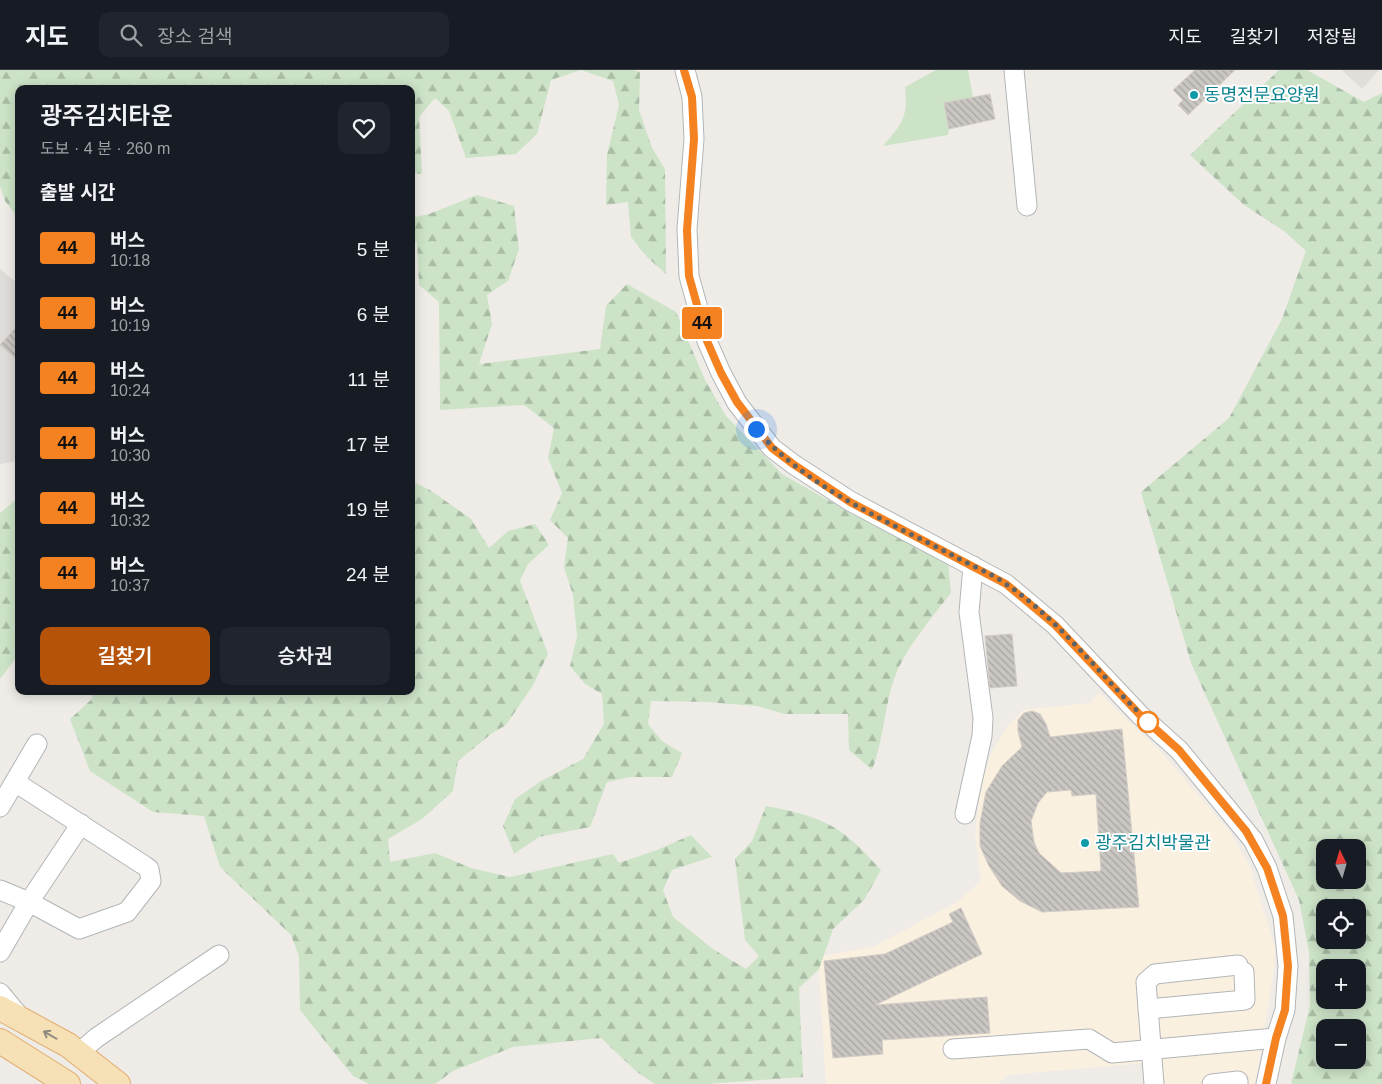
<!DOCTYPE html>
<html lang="ko">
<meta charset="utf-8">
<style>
:root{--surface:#171b24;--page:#20242c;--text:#f1f3f6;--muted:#9ea1a6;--line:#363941;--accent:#b45309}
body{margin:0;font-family:Arial,"Noto Sans KR",sans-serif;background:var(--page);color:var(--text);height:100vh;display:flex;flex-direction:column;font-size:19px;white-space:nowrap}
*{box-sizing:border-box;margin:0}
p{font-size:16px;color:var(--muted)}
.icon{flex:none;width:28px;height:28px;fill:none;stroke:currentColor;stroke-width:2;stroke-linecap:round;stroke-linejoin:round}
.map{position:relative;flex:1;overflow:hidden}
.drawer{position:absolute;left:15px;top:15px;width:400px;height:610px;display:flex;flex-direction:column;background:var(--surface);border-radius:10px;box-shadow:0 2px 12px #0003}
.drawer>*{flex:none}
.badge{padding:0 10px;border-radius:4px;font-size:18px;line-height:32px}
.needle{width:32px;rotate:355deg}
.controls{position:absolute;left:1316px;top:769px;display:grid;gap:10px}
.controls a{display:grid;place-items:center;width:50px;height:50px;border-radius:10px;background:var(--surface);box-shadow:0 2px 12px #0003;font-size:25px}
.you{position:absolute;width:25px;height:25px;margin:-12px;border:4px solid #fff;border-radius:50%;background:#1a73e8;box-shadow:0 0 0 8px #1a73e833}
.map>.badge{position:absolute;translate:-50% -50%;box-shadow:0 0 0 2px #fff}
h2{padding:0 25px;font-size:19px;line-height:45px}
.round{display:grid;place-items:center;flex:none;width:52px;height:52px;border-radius:10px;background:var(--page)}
.headline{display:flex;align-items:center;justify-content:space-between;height:85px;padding:0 25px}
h1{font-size:24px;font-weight:600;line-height:38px}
.cta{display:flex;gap:10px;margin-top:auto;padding:10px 25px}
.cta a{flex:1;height:58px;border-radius:10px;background:var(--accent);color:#fff;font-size:20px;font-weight:600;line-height:58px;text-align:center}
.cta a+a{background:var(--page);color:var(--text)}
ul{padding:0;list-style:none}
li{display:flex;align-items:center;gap:15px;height:65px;padding:0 25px}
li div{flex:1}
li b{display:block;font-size:19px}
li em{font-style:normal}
li .badge{min-width:55px;font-weight:700;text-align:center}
header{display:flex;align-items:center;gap:30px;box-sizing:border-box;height:70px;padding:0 25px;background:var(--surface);border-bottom:1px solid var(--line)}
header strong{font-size:24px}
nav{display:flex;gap:28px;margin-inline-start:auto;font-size:18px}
.search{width:350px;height:45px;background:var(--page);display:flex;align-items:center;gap:12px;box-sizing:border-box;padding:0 18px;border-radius:10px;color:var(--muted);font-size:19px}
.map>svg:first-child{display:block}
.commercial{fill:#faf0e0}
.industrial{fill:#dedbd9}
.education{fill:#e1ddd8}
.forest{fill:url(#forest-firs);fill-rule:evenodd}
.park{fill:#cce3c7}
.building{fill:url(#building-back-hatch);stroke:#d3ccc6;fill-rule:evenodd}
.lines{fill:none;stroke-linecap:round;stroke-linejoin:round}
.minor-casing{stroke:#b2b5b7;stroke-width:21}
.major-casing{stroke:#e1ac6d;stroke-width:26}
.minor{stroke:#fff;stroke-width:19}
.major{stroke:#f6e0b5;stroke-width:24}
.oneway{stroke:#8c887d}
.line-casing{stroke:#fff;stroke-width:11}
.line{stroke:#f58220;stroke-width:8}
.walk{stroke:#5e6365;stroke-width:5;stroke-dasharray:0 9}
.culture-dot{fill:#0f9aa8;stroke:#fff;stroke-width:2}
.stop-dot{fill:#fff;stroke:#f58220;stroke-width:2.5}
.labels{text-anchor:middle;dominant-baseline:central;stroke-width:4;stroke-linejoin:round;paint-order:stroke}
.culture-label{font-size:18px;fill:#0d838f;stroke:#fff;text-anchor:start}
</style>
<header>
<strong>지도</strong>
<div class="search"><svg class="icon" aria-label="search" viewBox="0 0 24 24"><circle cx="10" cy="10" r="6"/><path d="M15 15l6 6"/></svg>장소 검색</div>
<nav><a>지도</a><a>길찾기</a><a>저장됨</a></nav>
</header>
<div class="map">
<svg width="1382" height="1014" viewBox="0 0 1382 1014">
<defs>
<pattern id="forest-firs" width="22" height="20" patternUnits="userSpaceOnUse" patternTransform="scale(1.25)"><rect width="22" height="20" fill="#cce3c7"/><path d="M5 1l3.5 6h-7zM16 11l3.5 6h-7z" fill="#a9bca5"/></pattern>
<pattern id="building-back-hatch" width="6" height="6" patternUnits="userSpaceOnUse" patternTransform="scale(1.25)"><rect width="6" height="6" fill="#cac7c3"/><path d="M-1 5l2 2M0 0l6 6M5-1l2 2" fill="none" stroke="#a7a5a2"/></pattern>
</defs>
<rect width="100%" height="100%" fill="#efece7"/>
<path class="commercial" d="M 1099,623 L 1162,683 L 1230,762 L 1250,797 L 1275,877 L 1274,901 L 1255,1014 L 1148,1014 L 1145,993 L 1008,1005 L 997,1014 L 826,1014 L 819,899 L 823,886 L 875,876 L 957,832 L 981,811 L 975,763 L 981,714 L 992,682 L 1008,656 L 1023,640 L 1090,633 Z"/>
<path class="industrial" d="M 0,199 L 19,215 L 19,391 L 0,394 Z"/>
<path class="education" d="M 1342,0 L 1379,0 L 1362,19 Z"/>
<g class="forest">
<path d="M 0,0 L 634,0 L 640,2 L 639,40 L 652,78 L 665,99 L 666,204 L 647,187 L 631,167 L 628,132 L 606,135 L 607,84 L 619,35 L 613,11 L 581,0 L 551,10 L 537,64 L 516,84 L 466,88 L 449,41 L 435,28 L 419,47 L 422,104 L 411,103 L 411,19 L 19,19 L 19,149 L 5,131 L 0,116 Z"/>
<path d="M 1279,0 L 1307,0 L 1364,32 L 1382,23 L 1382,1014 L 1291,1014 L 1310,935 L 1309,882 L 1299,830 L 1191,593 L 1141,422 L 1229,348 L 1282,249 L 1306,181 L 1284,161 L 1244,135 L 1190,85 ZM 1325,778 L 1358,778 L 1358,810 L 1325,810 ZM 1325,838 L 1358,838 L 1358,870 L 1325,870 ZM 1325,898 L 1358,898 L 1358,930 L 1325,930 ZM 1325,958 L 1358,958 L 1358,990 L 1325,990 Z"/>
<path d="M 477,125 L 514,136 L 519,179 L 508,211 L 487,225 L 492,254 L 479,294 L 600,279 L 606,236 L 627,214 L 676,242 L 705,310 L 726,346 L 782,404 L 856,446 L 948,491 L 951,523 C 932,547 911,572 898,599 C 884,631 885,667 872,700 L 849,680 L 848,644 L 785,644 L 757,636 L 706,632 L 651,631 L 648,654 L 662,671 L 682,683 L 672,707 L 630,707 L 607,712 L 590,757 L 539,767 L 514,784 L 503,756 L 515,729 L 541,711 L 583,689 L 604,654 L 602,624 L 585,614 L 570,596 L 577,566 L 573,525 L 564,497 L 568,468 L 550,450 L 562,423 L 548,388 L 554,358 L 524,335 L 440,340 L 439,232 L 419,215 L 417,172 L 411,171 L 411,148 L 429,144 Z"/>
<path d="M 411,411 L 430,420 L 471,449 L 489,478 L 508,461 L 535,454 L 549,475 L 528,494 L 520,511 L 548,584 L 532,617 L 506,655 L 491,664 L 458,691 L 453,721 L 422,749 L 388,769 L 390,792 L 435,783 L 471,798 L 510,807 L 613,784 L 619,793 L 657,780 L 691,765 L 712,787 L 672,800 L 663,820 L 673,847 L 713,879 L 746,899 L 759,886 L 745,870 L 735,789 L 752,771 L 766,736 C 824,747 841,755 881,800 L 864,830 L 833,859 L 819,899 L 799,918 L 803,1007 L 707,1014 L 655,1014 L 637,1002 L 601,968 L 513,977 L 453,1001 L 435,1014 L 369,1014 L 353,1006 L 300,940 L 299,886 L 291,865 L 220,797 L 204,746 L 153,742 L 90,701 L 70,649 L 93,628 L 88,621 L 411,621 Z"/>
<path d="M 19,427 L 19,584 L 0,609 L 0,443 Z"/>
</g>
<path class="park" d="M 936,0 L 968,0 L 973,27 L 944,33 L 949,59 L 948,65 L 883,76 C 903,53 908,47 905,17 Z"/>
<g class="building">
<path d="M 1195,0 L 1235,0 L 1188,45 L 1178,35 L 1183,30 L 1173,20 Z"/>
<path d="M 990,24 L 995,49 L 949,59 L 944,33 Z"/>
<path d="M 19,254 L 19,291 L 0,275 Z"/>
<path d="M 1012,564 L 1017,616 L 990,618 L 985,566 Z"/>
<path d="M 1032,641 L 1040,644 L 1046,654 L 1050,667 L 1122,659 L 1139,837 L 1042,842 L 1020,831 L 1002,816 L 989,796 L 980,776 L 980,753 L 986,722 L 1002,696 L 1022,677 L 1018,661 L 1018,650 L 1024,643 ZM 1071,720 L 1072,726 L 1096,724 L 1101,801 L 1061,803 L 1039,783 L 1034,772 L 1031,751 L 1038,733 L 1047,722 Z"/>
<path d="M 961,838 L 982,884 L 875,935 L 987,927 L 990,963 L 882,970 L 883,984 L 833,988 L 824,891 L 885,884 L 953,852 L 949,844 Z"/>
</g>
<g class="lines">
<defs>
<g id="minor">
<path d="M 685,0 L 692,27 L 694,69 L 687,159 L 689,206 L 707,271 L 721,303 L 737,333 L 772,378 L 793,394 L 850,431 L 1006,514 L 1055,555 L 1140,645 L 1179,680 L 1253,770 L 1267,798 L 1283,846 L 1288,896 L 1285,940 L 1276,968 L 1266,1014"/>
<path d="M 1014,0 L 1027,136"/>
<path d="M 0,737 L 37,674"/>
<path d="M 965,744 L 982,666 L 983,648 L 969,542 L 973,496"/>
<path d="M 0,820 L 29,832 L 79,859 L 127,842 L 151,811 L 149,799 L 145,796 L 15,712"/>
<path d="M 0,882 L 29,832 L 81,754"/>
<path d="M 0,923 L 19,946"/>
<path d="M 1148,939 L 1245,930 L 1244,902"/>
<path d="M 953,979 L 1089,969 L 1112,983 L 1276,968"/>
<path d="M 79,983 L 96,968 L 219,885"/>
<path d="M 1154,1014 L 1146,912 L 1155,904 L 1238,895"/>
<path d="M 1212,1014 L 1238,1011 L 1238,1014"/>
</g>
<g id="major">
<path d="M 0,938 L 68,975 L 118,1014"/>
<path d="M 0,971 L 68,1014"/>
</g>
</defs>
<use href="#minor" class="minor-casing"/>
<use href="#major" class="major-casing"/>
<use href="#minor" class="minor"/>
<use href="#major" class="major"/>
</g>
<defs><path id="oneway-shaft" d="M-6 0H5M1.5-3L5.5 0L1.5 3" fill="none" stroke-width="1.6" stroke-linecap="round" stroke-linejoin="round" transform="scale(1.25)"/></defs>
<use class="oneway" href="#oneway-shaft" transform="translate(50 965) rotate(-150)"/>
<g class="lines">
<defs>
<path id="line" d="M 684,0 L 692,27 L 694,69 L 687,160 L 689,206 L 707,271 L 721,303 L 737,332 L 772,378 L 793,394 L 850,432 L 1006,514 L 1055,555 L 1140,645 L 1179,680 L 1246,761 L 1267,798 L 1283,846 L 1288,896 L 1285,940 L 1276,968 L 1266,1014"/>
</defs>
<use href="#line" class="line-casing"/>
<use href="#line" class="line"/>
<path class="walk" d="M 756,359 C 807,418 887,451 956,487 C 972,496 991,503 1006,514 C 1063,552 1103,610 1153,656 L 1148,652"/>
</g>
<g class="culture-dot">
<circle cx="1194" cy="25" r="5"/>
<circle cx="1085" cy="773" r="5"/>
</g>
<circle class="stop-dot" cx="1148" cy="652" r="10"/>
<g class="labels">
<g class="culture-label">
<text x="1204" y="25">동명전문요양원</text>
<text x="1095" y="773">광주김치박물관</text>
</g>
</g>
</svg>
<div class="controls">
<a><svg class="needle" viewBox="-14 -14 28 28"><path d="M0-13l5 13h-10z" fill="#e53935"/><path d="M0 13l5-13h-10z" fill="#9ea1a6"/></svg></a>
<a><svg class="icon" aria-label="locate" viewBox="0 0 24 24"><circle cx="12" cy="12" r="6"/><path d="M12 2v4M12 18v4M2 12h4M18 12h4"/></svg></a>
<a>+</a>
<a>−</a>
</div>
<div class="you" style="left:756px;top:359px"></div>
<b class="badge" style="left:702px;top:253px;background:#f58220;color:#111">44</b>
<section class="drawer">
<div class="headline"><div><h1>광주김치타운</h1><p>도보 · 4 분 · 260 m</p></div><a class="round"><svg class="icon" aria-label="heart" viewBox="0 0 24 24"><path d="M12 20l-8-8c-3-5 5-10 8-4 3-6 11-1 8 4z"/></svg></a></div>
<h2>출발 시간</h2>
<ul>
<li><span class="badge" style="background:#f58220;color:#111">44</span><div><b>버스</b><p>10:18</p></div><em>5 분</em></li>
<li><span class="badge" style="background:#f58220;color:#111">44</span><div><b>버스</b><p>10:19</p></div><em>6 분</em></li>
<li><span class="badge" style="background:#f58220;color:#111">44</span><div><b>버스</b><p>10:24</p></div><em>11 분</em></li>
<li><span class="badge" style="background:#f58220;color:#111">44</span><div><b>버스</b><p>10:30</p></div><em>17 분</em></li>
<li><span class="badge" style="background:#f58220;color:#111">44</span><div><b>버스</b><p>10:32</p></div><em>19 분</em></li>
<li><span class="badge" style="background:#f58220;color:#111">44</span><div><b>버스</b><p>10:37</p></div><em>24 분</em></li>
</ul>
<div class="cta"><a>길찾기</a><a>승차권</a></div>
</section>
</div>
